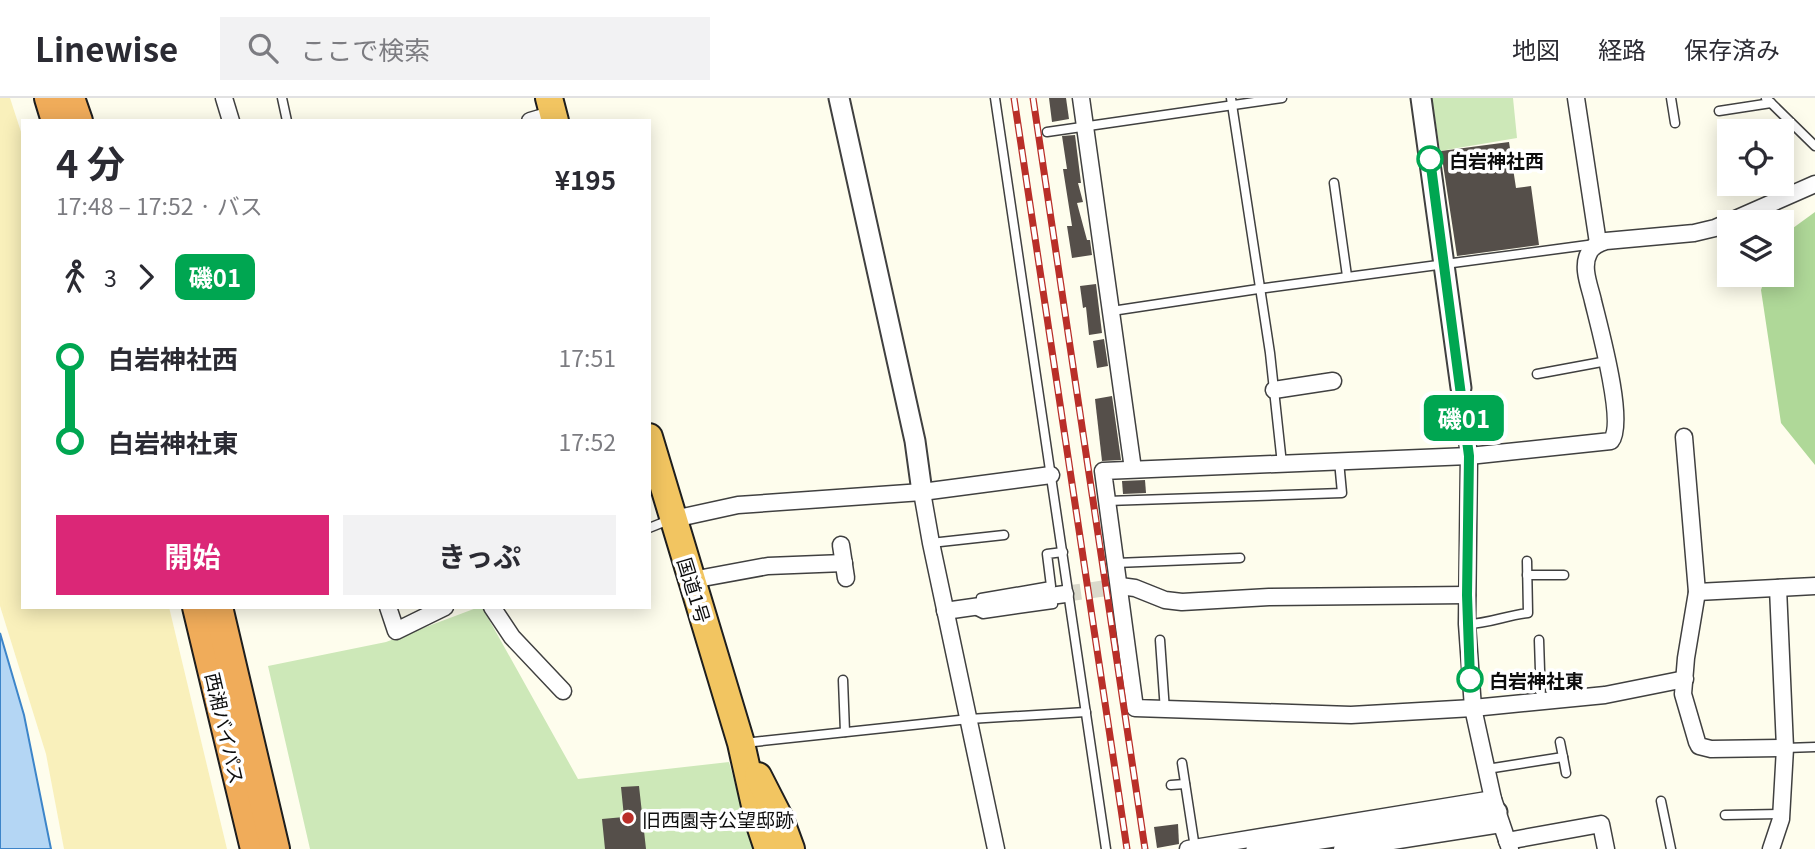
<!DOCTYPE html>
<html lang="ja">
<meta charset="utf-8">
<style>
:root{--surface:#fff;--page:#f2f2f3;--text:#2b2b33;--muted:#7c7c81;--line:#e1e1e2;--accent:#db2777}
body{margin:0;font-family:Georgia,"Noto Sans JP",serif;background:var(--page);color:var(--text);height:100vh;display:flex;flex-direction:column;font-size:26px;white-space:nowrap}
*{box-sizing:border-box;margin:0}
p{font-size:23px;color:var(--muted)}
.icon{flex:none;width:38px;height:38px;fill:none;stroke:currentColor;stroke-width:2;stroke-linecap:round;stroke-linejoin:round}
.map{position:relative;flex:1;overflow:hidden}
.panel{position:absolute;left:21px;top:21px;width:630px;height:490px;display:flex;flex-direction:column;background:var(--surface);border-radius:0px;box-shadow:0 4px 18px #0003}
.panel>*{flex:none}
.badge{padding:0 14px;border-radius:10px;font-size:24px;line-height:46px}
.controls{position:absolute;left:1717px;top:21px;display:grid;gap:14px}
.controls a{display:grid;place-items:center;width:77px;height:77px;border-radius:0px;background:var(--surface);box-shadow:0 4px 18px #0003;font-size:35px}
.map>.badge{position:absolute;translate:-50% -50%;box-shadow:0 0 0 4px #fff}
.legs{display:flex;align-items:center;gap:10px;height:77px;padding:0 35px;font-size:23px}
.legs p{margin-inline-start:auto}
.headline{display:flex;align-items:center;justify-content:space-between;height:119px;padding:0 35px}
h1{font-size:38px;font-weight:700;line-height:52px}
.action{display:flex;gap:14px;margin-top:auto;padding:14px 35px}
.action a{flex:1;height:80px;border-radius:0px;background:var(--accent);color:#fff;font-size:28px;font-weight:700;line-height:80px;text-align:center}
.action a+a{background:var(--page);color:var(--text)}
ul{padding:0 35px;list-style:none}
li{display:flex;align-items:center;gap:24px;height:84px;font-size:26px}
li i{display:grid;place-items:center;width:10px;height:100%;margin:0 9px;background:currentColor}
li i::after{content:'';width:18px;height:18px;margin:-9px;border:5px solid;border-radius:50%;background:var(--surface)}
li p{margin-inline-start:auto}
li:first-child i{background:linear-gradient(#0000 50%,currentColor 0)}
li:last-child i{background:linear-gradient(currentColor 50%,#0000 0)}
header{display:flex;align-items:center;gap:42px;box-sizing:border-box;height:98px;padding:0 35px;background:var(--surface);border-bottom:2px solid var(--line)}
header strong{font-size:33px}
nav{display:flex;gap:38px;margin-inline-start:auto;font-size:24px}
.search{width:490px;height:63px;background:var(--page);display:flex;align-items:center;gap:18px;box-sizing:border-box;padding:0 24px;border-radius:0px;color:var(--muted);font-size:26px}
.map>svg:first-child{display:block}
.green{fill:#cde8b8}
.forest{fill:#afd898}
.sand{fill:#f9f0bb}
.water{fill:#b4d6f4;stroke:#3d85c9;stroke-width:2}
.building{fill:#554f4a}
.lines{fill:none;stroke-linecap:round;stroke-linejoin:round}
.minor-tunnel{stroke:#dad9cb;stroke-width:16;stroke-dasharray:16 8;stroke-linecap:butt}
.service-casing{stroke:#404040;stroke-width:11}
.minor-casing{stroke:#404040;stroke-width:19}
.tertiary-casing{stroke:#404040;stroke-width:23}
.trunk-casing{stroke:#1e1e1e;stroke-width:30}
.motorway-casing{stroke:#1e1e1e;stroke-width:32}
.service{stroke:#fff;stroke-width:8}
.minor{stroke:#fff;stroke-width:16}
.tertiary{stroke:#fff;stroke-width:19}
.trunk{stroke:#f2c561;stroke-width:26}
.motorway{stroke:#f0ac5a;stroke-width:28}
.rail-casing{stroke:#b92f29;stroke-width:7}
.rail{stroke:#fff;stroke-width:4.5;stroke-dasharray:13;stroke-linecap:butt}
.line-1-casing{stroke:#fff;stroke-width:16}
.line-1{stroke:#00a651;stroke-width:10}
.stop-1-dot{fill:#fff;stroke:#00a651;stroke-width:3.5}
.poi-dot{fill:#b92f29;stroke:#fff;stroke-width:2.5}
.labels{text-anchor:middle;dominant-baseline:central;stroke-width:7;stroke-linejoin:round;paint-order:stroke}
.stop-label{font-size:19px;font-weight:bold;fill:#0d0d0d;stroke:#fff;text-anchor:start}
.street-label{font-size:19px;fill:#0d0d0d;stroke:#fff}
.poi-label{font-size:19px;fill:#0d0d0d;stroke:#fff;text-anchor:start}
</style>
<header>
<strong>Linewise</strong>
<div class="search"><svg class="icon" aria-label="search" viewBox="0 0 24 24"><circle cx="10" cy="10" r="6"/><path d="M15 15l6 6"/></svg>ここで検索</div>
<nav><a>地図</a><a>経路</a><a>保存済み</a></nav>
</header>
<div class="map">
<svg width="1815" height="751" viewBox="0 0 1815 751">
<rect width="100%" height="100%" fill="#fefded"/>
<g class="green">
<path d="M 1432,0 L 1513,0 L 1517,40 L 1440,53 Z"/>
<path d="M 479,509 L 482,509 L 578,681 L 729,664 L 753,751 L 310,751 L 268,568 L 386,544 Z"/>
</g>
<path class="forest" d="M 1815,114 L 1815,367 L 1781,325 L 1761,192 L 1766,177 L 1782,177 L 1782,138 Z"/>
<path class="sand" d="M 0,0 L 10,0 L 23,40 L 23,509 L 169,509 L 227,751 L 64,751 L 46,656 L 0,508 Z"/>
<path class="water" d="M 0,535 L 24,617 L 51,751 L 0,751 Z"/>
<g class="building">
<path d="M 1049,0 L 1066,0 L 1069,21 L 1052,24 Z"/>
<path d="M 1075,37 L 1081,85 L 1078,85 L 1083,104 L 1077,105 L 1087,142 L 1090,142 L 1092,157 L 1072,160 L 1067,128 L 1072,128 L 1063,71 L 1067,71 L 1062,38 Z"/>
<path d="M 1509,44 L 1516,90 L 1531,88 L 1539,147 L 1457,158 L 1441,53 Z"/>
<path d="M 1096,186 L 1102,235 L 1089,237 L 1086,209 L 1083,210 L 1080,188 Z"/>
<path d="M 1104,241 L 1108,268 L 1097,270 L 1093,243 Z"/>
<path d="M 1112,298 L 1121,362 L 1102,363 L 1095,301 Z"/>
<path d="M 1145,382 L 1146,395 L 1123,396 L 1122,383 Z"/>
<path d="M 639,688 L 646,751 L 605,751 L 602,721 L 624,719 L 621,689 Z"/>
<path d="M 1178,726 L 1179,746 L 1157,750 L 1154,729 Z"/>
</g>
<g class="lines">
<path class="minor-tunnel" d="M 1065,496 L 1120,488"/>
<defs>
<g id="service">
<path d="M 282,0 L 287,23"/>
<path d="M 995,0 L 1106,751"/>
<path d="M 1231,0 L 1270,255 L 1282,366"/>
<path d="M 1671,0 L 1675,25"/>
<path d="M 1766,0 L 1815,48"/>
<path d="M 1719,13 L 1771,5"/>
<path d="M 1047,34 L 1282,0"/>
<path d="M 1334,85 L 1347,178"/>
<path d="M 1112,213 L 1258,191 L 1595,146"/>
<path d="M 1537,276 L 1607,263"/>
<path d="M 1107,403 L 1342,395 L 1339,363"/>
<path d="M 649,430 L 669,422"/>
<path d="M 931,445 L 1004,437"/>
<path d="M 1116,465 L 1240,460"/>
<path d="M 1527,477 L 1564,477"/>
<path d="M 981,500 L 1051,488 L 1047,456 L 1063,454"/>
<path d="M 973,511 L 983,516 L 1053,506"/>
<path d="M 1467,526 C 1488,526 1507,517 1528,515 L 1527,463"/>
<path d="M 1160,542 L 1165,613"/>
<path d="M 1539,542 L 1541,603"/>
<path d="M 843,582 L 845,634"/>
<path d="M 744,645 L 969,621 L 1086,614"/>
<path d="M 1785,650 L 1815,649"/>
<path d="M 1563,659 L 1566,675"/>
<path d="M 1182,665 L 1195,750"/>
<path d="M 1487,671 L 1563,659 L 1560,644"/>
<path d="M 1171,687 L 1185,686"/>
<path d="M 1661,703 L 1671,751"/>
<path d="M 1725,717 L 1781,716"/>
</g>
<g id="minor">
<path d="M 224,0 L 231,23"/>
<path d="M 1081,0 L 1133,371"/>
<path d="M 1576,0 L 1598,145"/>
<path d="M 530,23 L 554,16"/>
<path d="M 1461,290 L 1469,358 L 1467,526 L 1473,610 L 1493,701 L 1510,751"/>
<path d="M 1274,292 L 1333,283"/>
<path d="M 1684,339 L 1697,494 L 1686,560 L 1683,596 L 1697,644 L 1699,648 L 1711,651 L 1785,650"/>
<path d="M 922,394 L 931,445 L 996,751"/>
<path d="M 674,421 L 738,407 L 922,394 L 1051,377"/>
<path d="M 841,447 L 846,480"/>
<path d="M 692,482 L 768,468 L 844,465"/>
<path d="M 1120,488 L 1135,490 L 1165,502 L 1182,504 L 1269,499 L 1467,497"/>
<path d="M 1697,494 L 1815,488"/>
<path d="M 388,509 L 396,533 L 445,509"/>
<path d="M 492,509 L 512,539 L 563,593"/>
<path d="M 945,513 L 1065,496"/>
<path d="M 1685,581 L 1605,597 L 1473,610 L 1351,617 L 1135,610 L 1103,373 L 1469,358 L 1611,343 C 1626,325 1599,228 1593,203 C 1590,189 1581,169 1589,155 C 1592,148 1599,145 1606,143 L 1694,135 L 1715,130 L 1815,86"/>
<path d="M 1507,743 L 1601,726 L 1606,751"/>
<path d="M 1188,751 L 1493,701"/>
<path d="M 1342,751 L 1501,726"/>
<path d="M 1771,751 L 1781,721 L 1785,650 L 1778,490"/>
</g>
<g id="tertiary">
<path d="M 839,0 L 915,343 L 922,394"/>
<path d="M 1421,0 L 1461,290"/>
<path d="M 1256,751 L 1497,714"/>
</g>
<g id="trunk">
<path d="M 549,0 L 555,23"/>
<path d="M 649,339 L 741,645 L 758,721 L 768,751"/>
<path d="M 758,678 L 780,721 L 791,751"/>
</g>
<g id="motorway">
<path d="M 49,0 L 56,23"/>
<path d="M 70,0 L 78,23"/>
<path d="M 197,509 L 255,751"/>
<path d="M 218,509 L 275,751"/>
</g>
</defs>
<use href="#service" class="service-casing"/>
<use href="#minor" class="minor-casing"/>
<use href="#tertiary" class="tertiary-casing"/>
<use href="#trunk" class="trunk-casing"/>
<use href="#motorway" class="motorway-casing"/>
<use href="#service" class="service"/>
<use href="#minor" class="minor"/>
<use href="#tertiary" class="tertiary"/>
<use href="#trunk" class="trunk"/>
<use href="#motorway" class="motorway"/>
<defs>
<g id="rail">
<path d="M 1014,0 L 1127,751"/>
<path d="M 1033,0 L 1145,751"/>
</g>
</defs>
<use href="#rail" class="rail-casing"/>
<use href="#rail" class="rail"/>
</g>
<g class="lines">
<defs>
<path id="line-1" d="M 1430,61 L 1469,358 L 1467,497 L 1470,581"/>
</defs>
<use href="#line-1" class="line-1-casing"/>
<use href="#line-1" class="line-1"/>
</g>
<g class="stop-1-dot">
<circle cx="1430" cy="61" r="12"/>
<circle cx="1470" cy="581" r="12"/>
</g>
<circle class="poi-dot" cx="628" cy="720" r="7"/>
<g class="labels">
<g class="stop-label">
<text x="1449" y="61">白岩神社西</text>
<text x="1489" y="581">白岩神社東</text>
</g>
<g class="street-label">
<text transform="translate(695 492) rotate(73)">国道1号</text>
<text transform="translate(226 630) rotate(77)">西湘バイパス</text>
</g>
<g class="poi-label">
<text x="642" y="720">旧西園寺公望邸跡</text>
</g>
</g>
</svg>
<div class="controls">
<a><svg class="icon" aria-label="locate" viewBox="0 0 24 24"><circle cx="12" cy="12" r="6"/><path d="M12 2v4M12 18v4M2 12h4M18 12h4"/></svg></a>
<a><svg class="icon" aria-label="layers" viewBox="0 0 24 24"><path d="M12 4l9 5-9 5-9-5zM3 14l9 5 9-5"/></svg></a>
</div>
<b class="badge" style="left:1464px;top:320px;background:#00a651;color:#fff">磯01</b>
<section class="panel">
<div class="headline"><div><h1>4 分</h1><p>17:48 – 17:52 · バス</p></div><b>¥195</b></div>
<div class="legs"><svg class="icon" aria-label="walk" viewBox="0 0 24 24"><circle cx="13" cy="4" r="2"/><path d="M13 8l-2 6 4 7M11 14l-3 7M7 12l3-4h3l4 4"/></svg>3<svg class="icon" aria-label="forward" viewBox="0 0 24 24"><path d="M9 5l7 7-7 7"/></svg><b class="badge" style="background:#00a651;color:#fff">磯01</b></div>
<ul>
<li><i style="color:#00a651"></i><b>白岩神社西</b><p>17:51</p></li>
<li><i style="color:#00a651"></i><b>白岩神社東</b><p>17:52</p></li>
</ul>
<div class="action"><a>開始</a><a>きっぷ</a></div>
</section>
</div>
